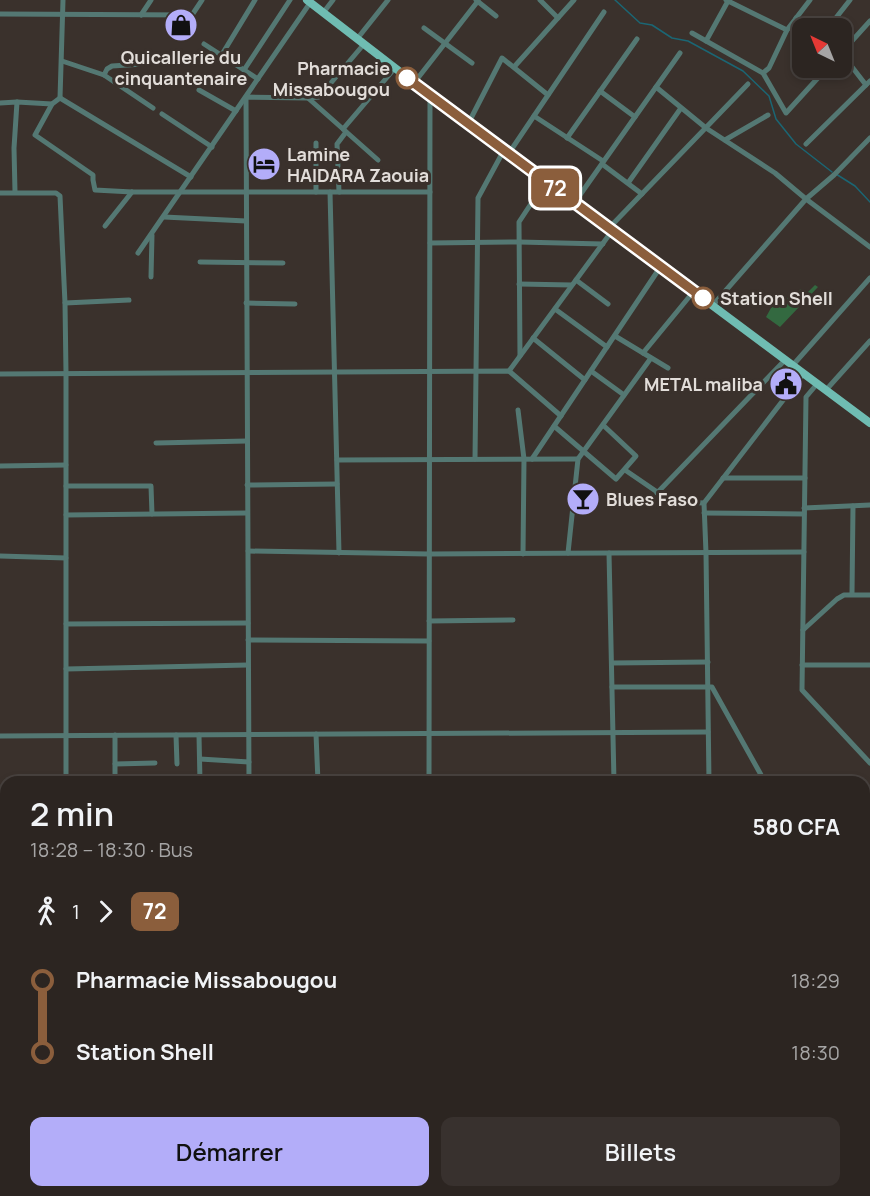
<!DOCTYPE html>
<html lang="fr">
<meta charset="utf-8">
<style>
:root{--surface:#2c2521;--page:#38312e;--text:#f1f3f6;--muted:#a6a5a5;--line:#48423f;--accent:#b3adf9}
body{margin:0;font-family:Manrope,sans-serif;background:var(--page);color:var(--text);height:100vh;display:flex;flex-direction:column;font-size:22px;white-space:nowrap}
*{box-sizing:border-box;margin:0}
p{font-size:20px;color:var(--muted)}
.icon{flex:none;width:33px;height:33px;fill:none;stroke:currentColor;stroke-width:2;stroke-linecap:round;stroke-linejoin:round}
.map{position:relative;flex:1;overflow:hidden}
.side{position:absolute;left:0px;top:776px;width:870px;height:422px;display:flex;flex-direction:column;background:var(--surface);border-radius:18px 18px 0 0;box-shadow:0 3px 9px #0003,0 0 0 2px var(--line)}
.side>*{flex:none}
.badge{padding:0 12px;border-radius:9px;font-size:21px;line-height:39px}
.needle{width:39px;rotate:317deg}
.controls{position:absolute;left:792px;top:18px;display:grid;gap:12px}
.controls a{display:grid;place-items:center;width:60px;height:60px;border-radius:12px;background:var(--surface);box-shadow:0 3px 9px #0003,0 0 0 2px var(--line);font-size:30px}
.map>.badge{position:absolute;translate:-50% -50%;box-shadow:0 0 0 3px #fff}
.legs{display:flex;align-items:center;gap:9px;height:66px;padding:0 30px;font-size:20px}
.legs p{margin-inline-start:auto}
.overview{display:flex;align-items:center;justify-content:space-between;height:102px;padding:0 30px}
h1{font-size:33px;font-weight:600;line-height:45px}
.button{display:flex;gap:12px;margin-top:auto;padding:12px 30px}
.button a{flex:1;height:69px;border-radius:12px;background:var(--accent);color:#111;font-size:24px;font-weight:600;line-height:69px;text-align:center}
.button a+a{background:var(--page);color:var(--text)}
ul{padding:0 30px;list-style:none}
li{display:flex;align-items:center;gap:21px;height:72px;font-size:22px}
li i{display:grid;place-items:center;width:9px;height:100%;margin:0 8px;background:currentColor}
li i::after{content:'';width:15px;height:15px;margin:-8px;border:4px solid;border-radius:50%;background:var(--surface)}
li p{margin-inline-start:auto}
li:first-child i{background:linear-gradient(#0000 50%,currentColor 0)}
li:last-child i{background:linear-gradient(currentColor 50%,#0000 0)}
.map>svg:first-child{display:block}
.green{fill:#336940}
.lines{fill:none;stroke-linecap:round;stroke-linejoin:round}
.stream{stroke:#1b6674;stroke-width:1.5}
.minor{stroke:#547873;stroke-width:5}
.primary{stroke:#6fbcb2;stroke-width:8}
.line-1-casing{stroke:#fff;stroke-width:14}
.line-1{stroke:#8b5e3c;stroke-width:9}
.stop-1-dot{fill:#fff;stroke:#8b5e3c;stroke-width:3}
.labels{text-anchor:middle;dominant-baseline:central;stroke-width:6;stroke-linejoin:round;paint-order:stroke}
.poi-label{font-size:18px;font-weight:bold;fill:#e2ddd9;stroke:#3a312c;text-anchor:start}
.stop-label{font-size:18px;font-weight:bold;fill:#e2ddd9;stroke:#3a312c;text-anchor:end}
</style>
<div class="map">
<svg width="870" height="1196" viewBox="0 0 870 1196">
<rect width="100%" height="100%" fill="#3a312c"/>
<path class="green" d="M 815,285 L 818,287 L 780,327 L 766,317 L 771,308 L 801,289 L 807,293 Z"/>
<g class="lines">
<g class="stream">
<path d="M 615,0 L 640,23 L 652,25 L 672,38 L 688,41 L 743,71 L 769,96 L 776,119 L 796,144 L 832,172"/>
<path d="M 836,174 L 855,186 L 870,202"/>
</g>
<g class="minor">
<path d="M 476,0 L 496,16"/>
<path d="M 540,0 L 558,18"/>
<path d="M 726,0 L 787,30"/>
<path d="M 323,13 L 333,0"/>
<path d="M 0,14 L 192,15 L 202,0"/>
<path d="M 141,15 L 151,0"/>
<path d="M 796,18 L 810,28"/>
<path d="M 424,28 L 472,63"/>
<path d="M 828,28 L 850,0"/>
<path d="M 692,33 L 763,73 L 786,113 L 827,68"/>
<path d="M 357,39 L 388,0"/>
<path d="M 706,41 L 728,1"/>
<path d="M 204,44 L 258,79"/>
<path d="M 842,52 L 870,21"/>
<path d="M 842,54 L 866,85"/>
<path d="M 221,56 L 255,0"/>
<path d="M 62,61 L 104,75 L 153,108"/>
<path d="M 514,67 L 574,0"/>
<path d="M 244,70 L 290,0"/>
<path d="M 763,73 L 769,68 L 787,30 L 810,0"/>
<path d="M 104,75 L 107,69 L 112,66 L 143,64"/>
<path d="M 414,83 L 478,1"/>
<path d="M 656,87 L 706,128 L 775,173 L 806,199 L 870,247"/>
<path d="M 199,90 L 236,111"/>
<path d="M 600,91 L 635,117"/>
<path d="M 60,98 L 52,104 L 35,135 L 93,175 L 93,180 L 95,190 L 132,192 L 430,192"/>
<path d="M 60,98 L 191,177"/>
<path d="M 60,98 L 63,0"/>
<path d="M 308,98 L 378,160"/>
<path d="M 0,103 L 17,102 L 52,104"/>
<path d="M 162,114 L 212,147"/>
<path d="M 534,116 L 603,161"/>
<path d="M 468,124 L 502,58 L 548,95"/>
<path d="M 343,129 L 395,68"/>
<path d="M 567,138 L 637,39"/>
<path d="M 725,140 L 768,115"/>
<path d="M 806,144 L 870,81"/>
<path d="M 509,153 L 604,12"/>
<path d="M 602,164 L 642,194"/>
<path d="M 628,183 L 681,108"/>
<path d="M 15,192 L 14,148 L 17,102"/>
<path d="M 316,192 L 316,143"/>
<path d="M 330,192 L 339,553"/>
<path d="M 339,192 L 337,144 L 346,132"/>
<path d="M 0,193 L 56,193 L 60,196 L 65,303 L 66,373 L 66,782"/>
<path d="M 575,202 L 680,53"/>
<path d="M 164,217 L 246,221"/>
<path d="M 105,226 L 132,192"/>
<path d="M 609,228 L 748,84"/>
<path d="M 430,243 L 519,242 L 603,244"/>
<path d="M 138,253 L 310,3"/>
<path d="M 200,262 L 283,263"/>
<path d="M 151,277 L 152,235"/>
<path d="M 576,280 L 608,304"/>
<path d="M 519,284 L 572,285"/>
<path d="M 65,303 L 129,300"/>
<path d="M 246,303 L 295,304"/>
<path d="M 713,305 L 806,199 L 834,175 L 870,138"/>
<path d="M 555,309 L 607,347"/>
<path d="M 615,336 L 668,368"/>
<path d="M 533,338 L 585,380"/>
<path d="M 643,353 L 694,291"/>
<path d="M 520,356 L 519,222 L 546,181"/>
<path d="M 793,365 L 870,278"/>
<path d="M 509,371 L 612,231"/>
<path d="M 591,371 L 624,395"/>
<path d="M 0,374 L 509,371 L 561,416"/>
<path d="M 817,384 L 806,397 L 802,690 L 870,763"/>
<path d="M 826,390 L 870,341"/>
<path d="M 518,410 L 524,459 L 523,554"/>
<path d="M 554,426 L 616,479 L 636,456 L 603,425"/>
<path d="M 156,443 L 247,441"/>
<path d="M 475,459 L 478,198 L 504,150"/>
<path d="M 532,459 L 661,266"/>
<path d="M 337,460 L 578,459"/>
<path d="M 0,466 L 66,465"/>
<path d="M 625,470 L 663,496 L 679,502 L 704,503"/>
<path d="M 723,478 L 805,478"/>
<path d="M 247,485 L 337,484"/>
<path d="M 66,486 L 151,486 L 152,514"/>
<path d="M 657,493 L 786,359"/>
<path d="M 804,508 L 870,505"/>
<path d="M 704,513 L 804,514"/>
<path d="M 66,515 L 247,513"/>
<path d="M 248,551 L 429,554 L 804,552"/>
<path d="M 568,553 L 578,459 L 651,358"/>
<path d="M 609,553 L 614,782"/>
<path d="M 0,556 L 66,558"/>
<path d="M 852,594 L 853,506"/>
<path d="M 429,621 L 513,620"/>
<path d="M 66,624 L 248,623"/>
<path d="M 803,630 L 837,599 L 844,595 L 870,595"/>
<path d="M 248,640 L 429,641"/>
<path d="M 612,663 L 708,662"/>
<path d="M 802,665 L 870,665"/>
<path d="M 66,669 L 248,665"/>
<path d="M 612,687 L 712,687 L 765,782"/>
<path d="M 316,734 L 318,782"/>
<path d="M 176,735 L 177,764"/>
<path d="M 199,735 L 200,782"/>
<path d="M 0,736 L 708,732"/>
<path d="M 200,759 L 249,762"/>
<path d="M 115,764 L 155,763"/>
<path d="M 115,782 L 115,735"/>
<path d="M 249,782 L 246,97 L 308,98 L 319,97 L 364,44"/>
<path d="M 429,782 L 430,95"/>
<path d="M 709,782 L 706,553 L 704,503 L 804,373"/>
<path d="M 0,827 L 6,827"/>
<path d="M 864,827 L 870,821"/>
<path d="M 0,919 L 6,919"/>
<path d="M 864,980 L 870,981"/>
<path d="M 0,1010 L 6,1010"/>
<path d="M 864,1093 L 870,1093"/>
<path d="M 0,1123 L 6,1117"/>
<path d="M 481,1191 L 484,1196"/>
<path d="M 589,1191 L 654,1195"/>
<path d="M 809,1191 L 809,1196"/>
<path d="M 249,1195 L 432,1196"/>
<path d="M 69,1196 L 69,1191"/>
<path d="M 723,1196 L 723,1191"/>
</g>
<path class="primary" d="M 307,0 L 430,95 L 870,423"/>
</g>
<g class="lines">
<defs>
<path id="line-1" d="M 407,78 L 703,298"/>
</defs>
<use href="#line-1" class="line-1-casing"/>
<use href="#line-1" class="line-1"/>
</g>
<defs>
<symbol id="shop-disc" viewBox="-11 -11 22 22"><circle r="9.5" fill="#b3adf9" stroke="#3a312c"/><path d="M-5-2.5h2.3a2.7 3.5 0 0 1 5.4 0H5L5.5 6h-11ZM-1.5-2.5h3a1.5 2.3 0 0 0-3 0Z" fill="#111"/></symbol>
<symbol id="hotel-disc" viewBox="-11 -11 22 22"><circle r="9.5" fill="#b3adf9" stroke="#3a312c"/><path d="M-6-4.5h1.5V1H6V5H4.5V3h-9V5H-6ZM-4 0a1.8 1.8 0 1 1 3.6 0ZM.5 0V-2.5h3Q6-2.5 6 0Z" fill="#111"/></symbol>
<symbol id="civic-disc" viewBox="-11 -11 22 22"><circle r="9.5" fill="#b3adf9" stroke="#3a312c"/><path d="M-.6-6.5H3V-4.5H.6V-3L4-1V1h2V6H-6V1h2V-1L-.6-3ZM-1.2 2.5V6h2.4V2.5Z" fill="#111"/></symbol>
<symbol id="bar-disc" viewBox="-11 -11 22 22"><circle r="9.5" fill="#b3adf9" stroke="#3a312c"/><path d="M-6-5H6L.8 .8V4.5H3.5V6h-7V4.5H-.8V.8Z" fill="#111"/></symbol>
</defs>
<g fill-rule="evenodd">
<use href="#shop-disc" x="162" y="6" width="38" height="38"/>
<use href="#hotel-disc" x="245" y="145" width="38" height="38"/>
<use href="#civic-disc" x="767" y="365" width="38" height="38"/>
<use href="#bar-disc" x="564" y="480" width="38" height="38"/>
</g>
<g class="stop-1-dot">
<circle cx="407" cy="78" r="10"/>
<circle cx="703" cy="298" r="10"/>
</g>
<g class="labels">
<g class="poi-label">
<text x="181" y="57" text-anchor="middle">Quicallerie du<tspan x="181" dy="21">cinquantenaire</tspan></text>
<text x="287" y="154">Lamine<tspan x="287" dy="21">HAIDARA Zaouia</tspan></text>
<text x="763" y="384" text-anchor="end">METAL maliba</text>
<text x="606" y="499">Blues Faso</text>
</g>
<g class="stop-label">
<text x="390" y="68">Pharmacie<tspan x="390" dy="21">Missabougou</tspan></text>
<text x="720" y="298" text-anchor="start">Station Shell</text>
</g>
</g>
</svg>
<div class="controls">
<a><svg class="needle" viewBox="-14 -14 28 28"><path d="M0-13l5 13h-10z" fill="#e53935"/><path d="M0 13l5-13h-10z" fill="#a6a5a5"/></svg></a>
</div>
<b class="badge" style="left:555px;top:188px;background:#8b5e3c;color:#fff">72</b>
<section class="side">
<div class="overview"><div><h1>2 min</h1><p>18:28 – 18:30 · Bus</p></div><b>580 CFA</b></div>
<div class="legs"><svg class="icon" aria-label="walk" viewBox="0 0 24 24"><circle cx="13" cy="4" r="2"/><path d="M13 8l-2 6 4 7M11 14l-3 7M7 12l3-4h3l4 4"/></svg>1<svg class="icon" aria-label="forward" viewBox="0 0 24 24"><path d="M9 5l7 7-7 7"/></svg><b class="badge" style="background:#8b5e3c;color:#fff">72</b></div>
<ul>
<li><i style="color:#8b5e3c"></i><b>Pharmacie Missabougou</b><p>18:29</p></li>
<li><i style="color:#8b5e3c"></i><b>Station Shell</b><p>18:30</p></li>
</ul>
<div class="button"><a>Démarrer</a><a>Billets</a></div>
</section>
</div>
